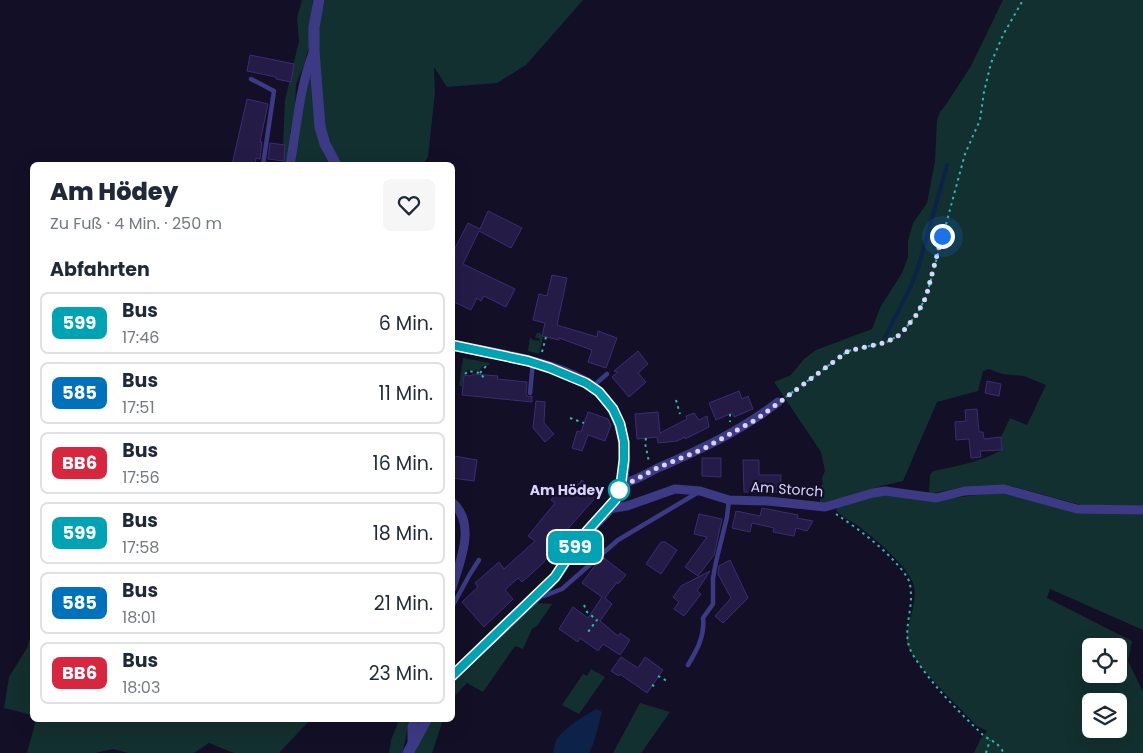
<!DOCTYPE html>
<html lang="de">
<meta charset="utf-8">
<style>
:root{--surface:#fff;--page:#f6f6f7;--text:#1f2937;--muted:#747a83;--line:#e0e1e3}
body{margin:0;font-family:Poppins,sans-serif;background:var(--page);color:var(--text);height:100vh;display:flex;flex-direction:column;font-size:19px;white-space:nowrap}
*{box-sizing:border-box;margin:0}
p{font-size:16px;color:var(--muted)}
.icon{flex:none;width:28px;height:28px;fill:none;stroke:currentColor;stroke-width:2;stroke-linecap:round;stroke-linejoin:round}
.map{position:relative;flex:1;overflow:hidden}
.drawer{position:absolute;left:30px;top:162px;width:425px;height:560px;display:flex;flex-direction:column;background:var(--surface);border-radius:8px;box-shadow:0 5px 20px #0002}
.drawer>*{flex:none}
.badge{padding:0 10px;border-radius:8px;font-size:18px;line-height:32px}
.tools{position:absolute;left:1082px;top:638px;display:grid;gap:10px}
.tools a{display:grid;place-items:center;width:45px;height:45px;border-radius:8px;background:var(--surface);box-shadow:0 5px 20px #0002;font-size:25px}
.you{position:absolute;width:25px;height:25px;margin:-12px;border:4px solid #fff;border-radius:50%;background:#1a73e8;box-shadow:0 0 0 8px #1a73e833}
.map>.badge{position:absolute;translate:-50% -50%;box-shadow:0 0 0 2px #fff}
h2{padding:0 20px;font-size:19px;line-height:45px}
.round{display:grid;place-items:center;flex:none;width:52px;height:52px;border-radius:8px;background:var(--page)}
.head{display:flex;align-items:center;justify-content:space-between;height:85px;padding:0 20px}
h1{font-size:24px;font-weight:800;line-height:38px}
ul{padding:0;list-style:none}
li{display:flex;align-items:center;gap:15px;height:62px;margin:0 10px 8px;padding:0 10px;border:2px solid var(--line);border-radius:8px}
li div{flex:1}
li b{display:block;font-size:19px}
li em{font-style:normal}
li .badge{min-width:55px;font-weight:700;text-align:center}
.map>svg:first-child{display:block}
.green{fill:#12302f;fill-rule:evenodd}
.water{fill:#0c2248}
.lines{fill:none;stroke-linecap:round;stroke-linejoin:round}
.stream{stroke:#0c2248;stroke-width:4}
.building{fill:#241b47;stroke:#3b2d73}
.path{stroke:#2fb8b0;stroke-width:2;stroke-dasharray:2.5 4;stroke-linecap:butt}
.service{stroke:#3d3a85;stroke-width:4.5}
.minor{stroke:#3d3a85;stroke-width:9}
.tertiary{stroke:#3d3a85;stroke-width:11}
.line-casing{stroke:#fff;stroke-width:11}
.line{stroke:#00a3b4;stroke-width:8}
.walk{stroke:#d9d4ff;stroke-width:5;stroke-dasharray:0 9}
.stop-dot{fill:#fff;stroke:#00a3b4;stroke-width:2.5}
.labels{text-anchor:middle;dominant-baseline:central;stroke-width:4.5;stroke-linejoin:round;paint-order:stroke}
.street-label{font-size:14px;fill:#d9d4ff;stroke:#130f26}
.stop-label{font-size:14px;font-weight:bold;fill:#d9d4ff;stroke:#130f26;text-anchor:end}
</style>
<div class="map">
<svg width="1143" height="753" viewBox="0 0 1143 753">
<rect width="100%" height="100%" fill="#130f26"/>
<g class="green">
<path d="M 302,0 L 313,0 L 309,46 L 304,65 L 296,84 L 295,108 L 290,133 L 292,138 L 287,165 L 283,165 L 285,145 L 283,145 L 285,100 L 299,41 L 297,18 Z"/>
<path d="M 325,0 L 583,0 L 526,65 L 497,83 L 447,87 L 434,67 L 435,93 L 428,157 L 423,165 L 340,165 L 325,129 L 317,32 Z"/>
<path d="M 1003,0 L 1143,0 L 1143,507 L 1081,505 L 1011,486 L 959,488 L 929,494 L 930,475 L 933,471 C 958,466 979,462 1002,450 L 1001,437 L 1010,418 L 1027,425 L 1046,385 L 1024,376 L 1002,374 L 989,369 L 983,371 L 978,391 L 937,402 L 903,481 L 881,486 L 831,503 L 820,502 L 820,487 L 823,484 L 822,478 L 825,471 L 821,452 L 774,382 L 791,375 L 804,359 L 816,350 L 872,329 L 881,306 L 902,273 L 908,257 L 908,241 L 913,223 L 927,203 L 935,161 L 937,120 L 940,112 L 945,106 L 971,66 Z"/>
<path d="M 309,76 L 311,77 L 320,145 L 329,165 L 293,165 L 307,79 Z"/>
<path d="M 537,333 L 540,333 L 543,337 L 539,354 L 528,351 L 530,337 L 533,340 L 540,341 L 540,339 L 535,337 Z"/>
<path d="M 463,358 L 490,363 L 489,365 L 483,366 L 479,371 L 468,370 L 465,372 L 462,386 L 459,386 Z"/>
<path d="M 998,492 L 1076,512 L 1143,513 L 1143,630 L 1050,589 L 1047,598 L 1132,641 L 1128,661 L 1143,692 L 1143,753 L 974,753 L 980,740 L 987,731 L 977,726 C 963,711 909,660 907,642 C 905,622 922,598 911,579 C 902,561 873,537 857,525 C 850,521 841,516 836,510 L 839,506 L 865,497 L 885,495 L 940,500 ZM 1091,646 L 1119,646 L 1119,674 L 1091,674 ZM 1091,701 L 1119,701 L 1119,729 L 1091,729 Z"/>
<path d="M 537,603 L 552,604 L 537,626 L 532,629 L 523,649 L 515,646 L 483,692 L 467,683 L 453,698 L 453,680 Z"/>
<path d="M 32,631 L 32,715 L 4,708 L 9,677 L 27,648 Z"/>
<path d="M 591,669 L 605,677 L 579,714 L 562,705 L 583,674 L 587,676 Z"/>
<path d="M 640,703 L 670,712 L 641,753 L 613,753 Z"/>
<path d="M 36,720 L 310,720 L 279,753 L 234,753 L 209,743 L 194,753 L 128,753 L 113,749 L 95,753 L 27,753 Z"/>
<path d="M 399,720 L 409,720 C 407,730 405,745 402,753 L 389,753 L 391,740 Z"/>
<path d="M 431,720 L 443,720 L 432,753 L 413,753 Z"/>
</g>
<path class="water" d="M 597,709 L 602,712 L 594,742 L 589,753 L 553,753 C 554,749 554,745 556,741 C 561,730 586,714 597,709 Z"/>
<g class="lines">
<path class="stream" d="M 885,337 L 910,288 L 918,268 L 947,165"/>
</g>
<g class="building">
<path d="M 250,55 L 294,64 L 291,82 L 276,79 L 276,77 L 247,71 Z"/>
<path d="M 247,99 L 268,104 L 260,142 L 262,142 L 260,159 L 256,158 L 255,165 L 232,165 Z"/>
<path d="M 270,143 L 285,145 L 284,161 L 268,159 Z"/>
<path d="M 488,211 L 522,228 L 511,248 L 479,231 L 463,264 L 515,289 L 506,307 L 484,296 L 481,301 L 477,298 L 471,310 L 452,301 L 452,254 L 468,223 L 480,229 Z"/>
<path d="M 552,275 L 567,278 L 557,325 L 597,337 L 598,331 L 617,338 L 606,368 L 588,362 L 592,350 L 559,338 L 559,340 L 542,336 L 545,323 L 533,320 L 539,294 L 547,296 Z"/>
<path d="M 638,351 L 648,364 L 638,373 L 646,382 L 629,397 L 612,377 L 618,372 L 614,371 Z"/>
<path d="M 474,374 L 498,376 L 497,379 L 527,382 L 526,394 L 528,397 L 532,396 L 532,402 L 462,395 L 464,375 L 470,376 Z"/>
<path d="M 987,381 L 1001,384 L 999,396 L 985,393 Z"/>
<path d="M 739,391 L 742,399 L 748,396 L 753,409 L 734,417 L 732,413 L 716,420 L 709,403 Z"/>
<path d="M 536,401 L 545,402 L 544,423 L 554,434 L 545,442 L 533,428 Z"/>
<path d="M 977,409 L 979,432 L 983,432 L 984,439 L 1001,437 L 1002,450 L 980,451 L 981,457 L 971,458 L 969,439 L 956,440 L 955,422 L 966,421 L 965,410 Z"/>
<path d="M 588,412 L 608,419 L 611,425 L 605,441 L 588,435 L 582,451 L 572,448 L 577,431 L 581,432 Z"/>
<path d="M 658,412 L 660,433 L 687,419 L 686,416 L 694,413 L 699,420 L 707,416 L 709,427 L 685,439 L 685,437 L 677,441 L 658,443 L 657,437 L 637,439 L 635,414 Z"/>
<path d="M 454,456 L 477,460 L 474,481 L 452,478 L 452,458 L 454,458 Z"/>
<path d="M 702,458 L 721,458 L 721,477 L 702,476 Z"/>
<path d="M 743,460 L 759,460 L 759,475 L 781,475 L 780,492 L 744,492 Z"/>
<path d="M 582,480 L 598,495 L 564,533 L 566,534 L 542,564 L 522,582 L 518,578 L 505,590 L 513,599 L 484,627 L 462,602 L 478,587 L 475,583 L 499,562 L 504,569 L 535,541 L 528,536 L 555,503 L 551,500 L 560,488 L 569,495 Z"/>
<path d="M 762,508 L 798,515 L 797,518 L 813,521 L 807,531 L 796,528 L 794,536 L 773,532 L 774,528 L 752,523 L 750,532 L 732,528 L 736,511 L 760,516 Z"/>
<path d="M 699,514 L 722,519 L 714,555 L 698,576 L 685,567 L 707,537 L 694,534 Z"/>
<path d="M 661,542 L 665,542 L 677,550 L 661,574 L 646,564 Z"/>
<path d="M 604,558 L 626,575 L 618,584 L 617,582 L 605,598 L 612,604 L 600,621 L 618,636 L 620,633 L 630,640 L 620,655 L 603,644 L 598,651 L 580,638 L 578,642 L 559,629 L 573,607 L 588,618 L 602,597 L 582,583 L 596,564 Z"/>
<path d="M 730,560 L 748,598 L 723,623 L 715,616 L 731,598 L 718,574 L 719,566 Z"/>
<path d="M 710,571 L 697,591 L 701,594 L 684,616 L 674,609 L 679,602 L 673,597 L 681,586 Z"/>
<path d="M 621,657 L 638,668 L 645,657 L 663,670 L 647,693 L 620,674 L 619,676 L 611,671 Z"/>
</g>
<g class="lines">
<g class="path">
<path d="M 542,352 L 546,337"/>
<path d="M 480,373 L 486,366 L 489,366"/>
<path d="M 465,374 L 468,371 L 480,373 L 484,378"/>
<path d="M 786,397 L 848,351 L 887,342 L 901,334 L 917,314 L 926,297 L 932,276 L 965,154 L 980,120 L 984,92 L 991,63 L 1003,35 L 1023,0"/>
<path d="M 676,400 L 680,414"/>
<path d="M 730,414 L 730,422"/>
<path d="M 570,418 L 584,423"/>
<path d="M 646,438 L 645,443 L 649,462"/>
<path d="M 836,514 C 860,530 891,553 907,577 C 911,583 911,592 911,599 C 910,619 902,637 913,655 C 931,684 957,710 981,733 C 985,738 992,740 997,744 C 999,746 1002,750 1004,753"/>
<path d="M 584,605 L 587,612 L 597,620 L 588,632"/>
<path d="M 658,676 L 667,681"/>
<path d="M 652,685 L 656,687"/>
<path d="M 986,753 L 990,740"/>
</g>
<g class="service">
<path d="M 251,79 L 274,91 L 263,165"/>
<path d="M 593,386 L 607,374"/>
<path d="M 530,393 L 533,362"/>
<path d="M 540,596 L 544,596 L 562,589 L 618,540 L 697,493"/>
<path d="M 452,607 L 470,574 L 479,560"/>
<path d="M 688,665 C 697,650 705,636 703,618 L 713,604 L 713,578 L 716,562 L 727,517 L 729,500"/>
</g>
<g class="minor">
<path d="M 290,165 C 297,127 299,89 313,53"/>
<path d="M 621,484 C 635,481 647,473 660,467 C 702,449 742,430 778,402"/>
<path d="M 452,502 C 477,524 460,561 452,588"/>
<path d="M 608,509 L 627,506 L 675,489 L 700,491 L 729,500 L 768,501 L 825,507 L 873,493 L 885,491 L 936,498 L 965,491 L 1004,489 L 1077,509 L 1143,510"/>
<path d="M 412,744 L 412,727 L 414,720"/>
</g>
<g class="tertiary">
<path d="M 319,0 L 314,27 L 314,51 L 320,127 L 325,144 L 336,165"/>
<path d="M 452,345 C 495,354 550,361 587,383 C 624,406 634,460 616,498 C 608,515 590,526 579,541 C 571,552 564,565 556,576 C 547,588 534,598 524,608 C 500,631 476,653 452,676"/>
<path d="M 408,753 L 426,720"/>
</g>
</g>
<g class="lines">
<defs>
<path id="line" d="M 452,345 L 528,361 L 550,368 L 586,383 L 599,392 L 613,409 L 620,424 L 624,442 L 624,460 L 621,484 L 615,500 L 579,540 L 555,577 L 452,676"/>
</defs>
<use href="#line" class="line-casing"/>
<use href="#line" class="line"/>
<path class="walk" d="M 619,490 L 621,484 L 633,481 L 657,468 L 703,449 L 757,419 L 848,351 L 887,342 L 901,334 L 917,314 L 926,297 L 942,236"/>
</g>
<circle class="stop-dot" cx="619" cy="490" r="10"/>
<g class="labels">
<g class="street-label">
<text transform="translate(787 489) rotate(4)">Am Storch</text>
</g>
<g class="stop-label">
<text x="604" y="490">Am Hödey</text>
</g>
</g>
</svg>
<div class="tools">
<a><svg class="icon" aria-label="locate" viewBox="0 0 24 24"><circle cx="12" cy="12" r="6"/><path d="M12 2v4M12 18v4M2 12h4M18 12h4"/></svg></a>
<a><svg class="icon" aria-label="layers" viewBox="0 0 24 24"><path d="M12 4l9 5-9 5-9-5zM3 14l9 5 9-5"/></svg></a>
</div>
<div class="you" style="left:942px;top:236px"></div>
<b class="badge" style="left:575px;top:547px;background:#00a3b4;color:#fff">599</b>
<section class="drawer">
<div class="head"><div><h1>Am Hödey</h1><p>Zu Fuß · 4 Min. · 250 m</p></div><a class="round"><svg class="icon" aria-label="heart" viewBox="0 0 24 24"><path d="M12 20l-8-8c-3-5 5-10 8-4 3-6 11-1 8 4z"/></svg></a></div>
<h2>Abfahrten</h2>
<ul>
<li><span class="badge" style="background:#00a3b4;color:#fff">599</span><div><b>Bus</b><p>17:46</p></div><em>6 Min.</em></li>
<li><span class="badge" style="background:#0072bc;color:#fff">585</span><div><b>Bus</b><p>17:51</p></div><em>11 Min.</em></li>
<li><span class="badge" style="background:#d7263d;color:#fff">BB6</span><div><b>Bus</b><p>17:56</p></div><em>16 Min.</em></li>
<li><span class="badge" style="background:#00a3b4;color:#fff">599</span><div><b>Bus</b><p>17:58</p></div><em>18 Min.</em></li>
<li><span class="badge" style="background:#0072bc;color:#fff">585</span><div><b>Bus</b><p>18:01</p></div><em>21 Min.</em></li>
<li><span class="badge" style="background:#d7263d;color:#fff">BB6</span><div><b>Bus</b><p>18:03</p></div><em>23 Min.</em></li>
</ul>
</section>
</div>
